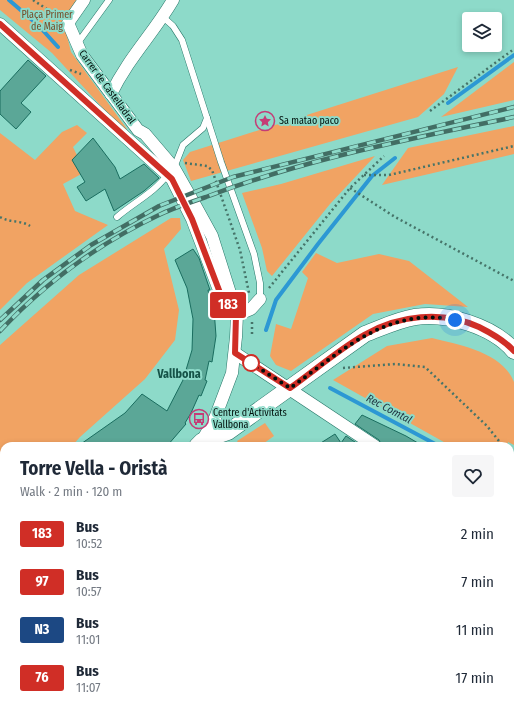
<!DOCTYPE html>
<meta charset="utf-8">
<style>
:root{--surface:#fff;--page:#f6f6f7;--text:#1f2937;--muted:#747a83}
body{margin:0;font-family:"Fira Sans Condensed",sans-serif;background:var(--page);color:var(--text);height:100vh;display:flex;flex-direction:column;font-size:15px;white-space:nowrap}
*{box-sizing:border-box;margin:0}
p{font-size:13px;color:var(--muted)}
.icon{flex:none;width:22px;height:22px;fill:none;stroke:currentColor;stroke-width:2;stroke-linecap:round;stroke-linejoin:round}
.map{position:relative;flex:1;overflow:hidden}
.side{position:absolute;left:0px;top:442px;width:514px;height:268px;display:flex;flex-direction:column;background:var(--surface);border-radius:12px 12px 0 0;box-shadow:0 2px 6px #0003}
.side>*{flex:none}
.badge{padding:0 8px;border-radius:3px;font-size:14px;line-height:26px}
.fabs{position:absolute;left:462px;top:12px;display:grid;gap:8px}
.fabs a{display:grid;place-items:center;width:40px;height:40px;border-radius:4px;background:var(--surface);box-shadow:0 2px 6px #0003;font-size:20px}
.you{position:absolute;width:20px;height:20px;margin:-10px;border:3px solid #fff;border-radius:50%;background:#1a73e8;box-shadow:0 0 0 6px #1a73e833}
.map>.badge{position:absolute;translate:-50% -50%;box-shadow:0 0 0 2px #fff}
.round{display:grid;place-items:center;flex:none;width:42px;height:42px;border-radius:4px;background:var(--page)}
.overview{display:flex;align-items:center;justify-content:space-between;height:68px;padding:0 20px}
h1{font-size:19px;font-weight:700;line-height:30px}
ul{padding:0;list-style:none}
li{display:flex;align-items:center;gap:12px;height:48px;padding:0 20px}
li div{flex:1}
li b{display:block;font-size:15px}
li em{font-style:normal}
li .badge{min-width:44px;font-weight:700;text-align:center}
.map>svg:first-child{display:block}
.green{fill:#f1a363}
.lines{fill:none;stroke-linecap:round;stroke-linejoin:round}
.stream{stroke:#2c98d4;stroke-width:4}
.building{fill:#5ba797;stroke:#1a6d5f}
.service-casing{stroke:#277769;stroke-width:7}
.minor-casing{stroke:#277769;stroke-width:13}
.tertiary-casing{stroke:#277769;stroke-width:17}
.path{stroke:#467469;stroke-width:2.5;stroke-dasharray:2 3;stroke-linecap:butt}
.service{stroke:#fff;stroke-width:6}
.minor{stroke:#fff;stroke-width:12}
.tertiary{stroke:#fff;stroke-width:16}
.rail-casing{stroke:#426e64;stroke-width:4.5}
.rail{stroke:#8ddac9;stroke-width:3;stroke-dasharray:9;stroke-linecap:butt}
.line-casing{stroke:#fff;stroke-width:9}
.line{stroke:#d02e26;stroke-width:6}
.walk{stroke:#00100c;stroke-width:4;stroke-dasharray:0 7.2}
.stop-dot{fill:#fff;stroke:#d02e26;stroke-width:2}
.labels{text-anchor:middle;dominant-baseline:central;stroke-width:4;stroke-linejoin:round;paint-order:stroke}
.park-label{font-size:10px;fill:#764b27;stroke:#8ddac9}
.street-label{font-size:10px;fill:#00100c;stroke:#8ddac9}
.poi-label{font-size:10px;fill:#00100c;stroke:#8ddac9;text-anchor:start}
.water-label{font-size:11px;font-style:italic;fill:#1d3341;stroke:#8ddac9}
.quarter-label{font-size:12px;font-weight:bold;fill:#155348;stroke:#8ddac9}
</style>
<div class="map">
<svg width="514" height="710" viewBox="0 0 514 710">
<rect width="100%" height="100%" fill="#8ddac9"/>
<g class="green">
<path d="M 0,0 L 81,0 L 67,36 L 71,52 L 127,129 L 124,131 L 52,53 L 0,10 Z"/>
<path d="M 514,62 L 514,100 L 441,117 Z"/>
<path d="M 458,67 L 444,94 L 418,117 L 191,181 L 183,160 L 190,152 Z"/>
<path d="M 77,125 L 87,133 L 73,147 L 85,172 L 63,184 L 75,211 L 108,225 L 27,283 L 0,310 L 0,133 L 35,160 L 62,132 Z"/>
<path d="M 514,126 L 514,154 L 382,185 L 408,148 Z"/>
<path d="M 375,156 L 330,204 L 272,276 L 267,271 L 262,248 L 242,193 L 281,184 Z"/>
<path d="M 171,218 L 180,218 L 181,229 L 164,249 L 179,310 L 175,340 L 145,379 L 80,437 L 72,446 L 4,446 L 4,511 L 0,513 L 0,345 L 79,275 Z"/>
<path d="M 316,253 L 337,263 L 379,254 L 409,261 L 468,307 L 425,304 L 373,314 L 291,371 L 276,365 L 270,356 L 276,324 L 291,329 L 308,278 L 302,272 Z"/>
<path d="M 432,338 C 460,345 502,352 514,382 C 514,390 514,433 514,445 L 508,442 L 507,446 L 451,446 L 333,380 L 387,346 Z"/>
<path d="M 265,423 L 274,436 L 260,446 L 240,446 L 237,441 Z"/>
<path d="M 4,594 L 4,706 L 98,706 L 97,710 L 0,710 L 0,600 Z"/>
</g>
<g class="lines">
<g class="stream">
<path d="M 9,0 L 38,25 L 58,47"/>
<path d="M 448,103 L 514,55"/>
<path d="M 266,330 L 276,300 L 318,244 L 372,176 L 395,158"/>
<path d="M 330,388 L 439,446"/>
<path d="M 510,482 L 514,484"/>
</g>
</g>
<g class="building">
<path d="M 28,60 L 46,76 L 21,103 L 31,112 L 16,129 L 0,114 L 0,91 Z"/>
<path d="M 93,138 L 115,167 L 120,179 L 144,164 L 159,178 L 144,191 L 114,211 L 105,189 L 86,201 L 77,187 L 85,182 L 72,160 Z"/>
<path d="M 193,249 L 199,258 L 210,290 L 208,290 L 212,309 L 214,309 L 216,336 L 212,362 L 209,361 L 205,380 L 207,381 L 201,396 L 199,395 L 191,413 L 185,423 L 186,424 L 167,446 L 78,446 L 125,413 L 142,394 L 167,411 L 183,380 L 192,350 L 193,319 L 187,288 L 175,260 Z"/>
<path d="M 362,415 L 406,436 L 423,446 L 382,446 L 379,440 L 355,424 Z"/>
<path d="M 335,434 L 341,443 L 346,436 L 361,446 L 316,446 Z"/>
</g>
<g class="lines">
<defs>
<g id="service">
<path d="M 163,17 L 173,26 L 182,40 L 221,162 L 254,254 L 260,283 L 260,299"/>
<path d="M 77,44 L 109,0"/>
<path d="M 174,168 L 183,145 L 203,128 L 207,118"/>
<path d="M 117,217 C 133,203 155,192 167,175"/>
</g>
<g id="minor">
<path d="M 84,0 L 68,23 L 82,55 L 138,130 L 145,134 L 174,168 L 195,205 L 212,236 L 237,315 L 236,337 L 232,373 L 215,418 L 202,441 L 204,444"/>
<path d="M 0,24 L 172,179 L 192,219 L 222,298 L 233,311"/>
<path d="M 111,94 C 129,57 153,34 173,0"/>
<path d="M 237,315 L 251,309 L 260,299"/>
<path d="M 235,353 L 375,446"/>
<path d="M 510,463 L 514,461"/>
<path d="M 0,589 L 4,587"/>
<path d="M 510,597 L 514,610"/>
<path d="M 396,706 L 400,710"/>
<path d="M 113,710 L 114,706"/>
<path d="M 484,710 L 514,708"/>
</g>
<g id="tertiary">
<path d="M 197,446 L 202,441 L 228,432 L 365,334 C 381,328 397,320 415,317 C 446,312 493,326 514,351"/>
<path d="M 242,710 L 242,706"/>
</g>
</defs>
<use href="#service" class="service-casing"/>
<use href="#minor" class="minor-casing"/>
<use href="#tertiary" class="tertiary-casing"/>
<g class="path">
<path d="M 33,0 L 59,17"/>
<path d="M 70,70 L 81,74"/>
<path d="M 430,111 L 514,49"/>
<path d="M 185,163 L 207,166 L 212,170 L 240,250 L 249,293"/>
<path d="M 364,175 L 389,175 L 514,146"/>
<path d="M 350,188 L 395,217 L 514,281"/>
<path d="M 0,217 C 10,223 21,220 30,226"/>
<path d="M 269,288 L 350,188 L 384,156"/>
<path d="M 252,322 L 252,337"/>
<path d="M 343,368 L 396,364 L 425,367 L 487,426 L 503,446"/>
</g>
<use href="#service" class="service"/>
<use href="#minor" class="minor"/>
<use href="#tertiary" class="tertiary"/>
<defs>
<g id="rail">
<path d="M 0,320 L 43,280 L 91,245 L 159,206 L 233,177 L 514,107"/>
<path d="M 0,331 C 45,283 101,242 161,214 C 176,207 191,202 206,197 C 305,159 411,139 514,117"/>
</g>
</defs>
<use href="#rail" class="rail-casing"/>
<use href="#rail" class="rail"/>
</g>
<g class="lines">
<defs>
<path id="line" d="M 0,24 L 172,179 L 192,219 L 222,298 L 236,315 L 235,353 L 290,388 C 314,371 338,350 364,335 C 398,315 443,310 479,327 C 491,333 505,341 514,351"/>
</defs>
<use href="#line" class="line-casing"/>
<use href="#line" class="line"/>
<path class="walk" d="M 251,363 L 290,388 C 341,352 387,306 455,320"/>
</g>
<defs>
<symbol id="sight-ring" viewBox="-11 -11 22 22"><circle r="9.5" fill="#8ddac9" stroke="#c53c76" stroke-width="1.5"/><path d="M0-6L1.8-2.2L6-1.7L2.9 1.2L3.7 5.4L0 3.3L-3.7 5.4L-2.9 1.2L-6-1.7L-1.8-2.2Z" fill="#c53c76"/></symbol>
<symbol id="bus-ring" viewBox="-11 -11 22 22"><circle r="9.5" fill="#8ddac9" stroke="#c53c76" stroke-width="1.5"/><path d="M-5-6H5V4H4V6H2V4H-2V6H-4V4H-5ZM-3.5-4V0h7V-4ZM-3.5 1.2v1.5H-2V1.2ZM2 1.2v1.5H3.5V1.2Z" fill="#c53c76"/></symbol>
</defs>
<g fill-rule="evenodd">
<use href="#sight-ring" x="254" y="110" width="22" height="22"/>
<use href="#bus-ring" x="188" y="408" width="22" height="22"/>
</g>
<circle class="stop-dot" cx="251" cy="363" r="8"/>
<g class="labels">
<g class="park-label">
<text x="47" y="15">Plaça Primer<tspan x="47" dy="12">de Maig</tspan></text>
</g>
<g class="street-label">
<text transform="translate(107 87) rotate(54)">Carrer de Castelladral</text>
</g>
<g class="poi-label">
<text x="279" y="121">Sa matao paco</text>
<text x="213" y="413">Centre d'Activitats<tspan x="213" dy="12">Vallbona</tspan></text>
</g>
<g class="water-label">
<text transform="translate(389 409) rotate(28)">Rec Comtal</text>
</g>
<g class="quarter-label">
<text x="179" y="374">Vallbona</text>
</g>
</g>
</svg>
<div class="fabs">
<a><svg class="icon" aria-label="layers" viewBox="0 0 24 24"><path d="M12 4l9 5-9 5-9-5zM3 14l9 5 9-5"/></svg></a>
</div>
<div class="you" style="left:455px;top:320px"></div>
<b class="badge" style="left:228px;top:305px;background:#d02e26;color:#fff">183</b>
<section class="side">
<div class="overview"><div><h1>Torre Vella - Oristà</h1><p>Walk · 2 min · 120 m</p></div><a class="round"><svg class="icon" aria-label="heart" viewBox="0 0 24 24"><path d="M12 20l-8-8c-3-5 5-10 8-4 3-6 11-1 8 4z"/></svg></a></div>
<ul>
<li><span class="badge" style="background:#d02e26;color:#fff">183</span><div><b>Bus</b><p>10:52</p></div><em>2 min</em></li>
<li><span class="badge" style="background:#d02e26;color:#fff">97</span><div><b>Bus</b><p>10:57</p></div><em>7 min</em></li>
<li><span class="badge" style="background:#1c4883;color:#fff">N3</span><div><b>Bus</b><p>11:01</p></div><em>11 min</em></li>
<li><span class="badge" style="background:#d02e26;color:#fff">76</span><div><b>Bus</b><p>11:07</p></div><em>17 min</em></li>
</ul>
</section>
</div>
